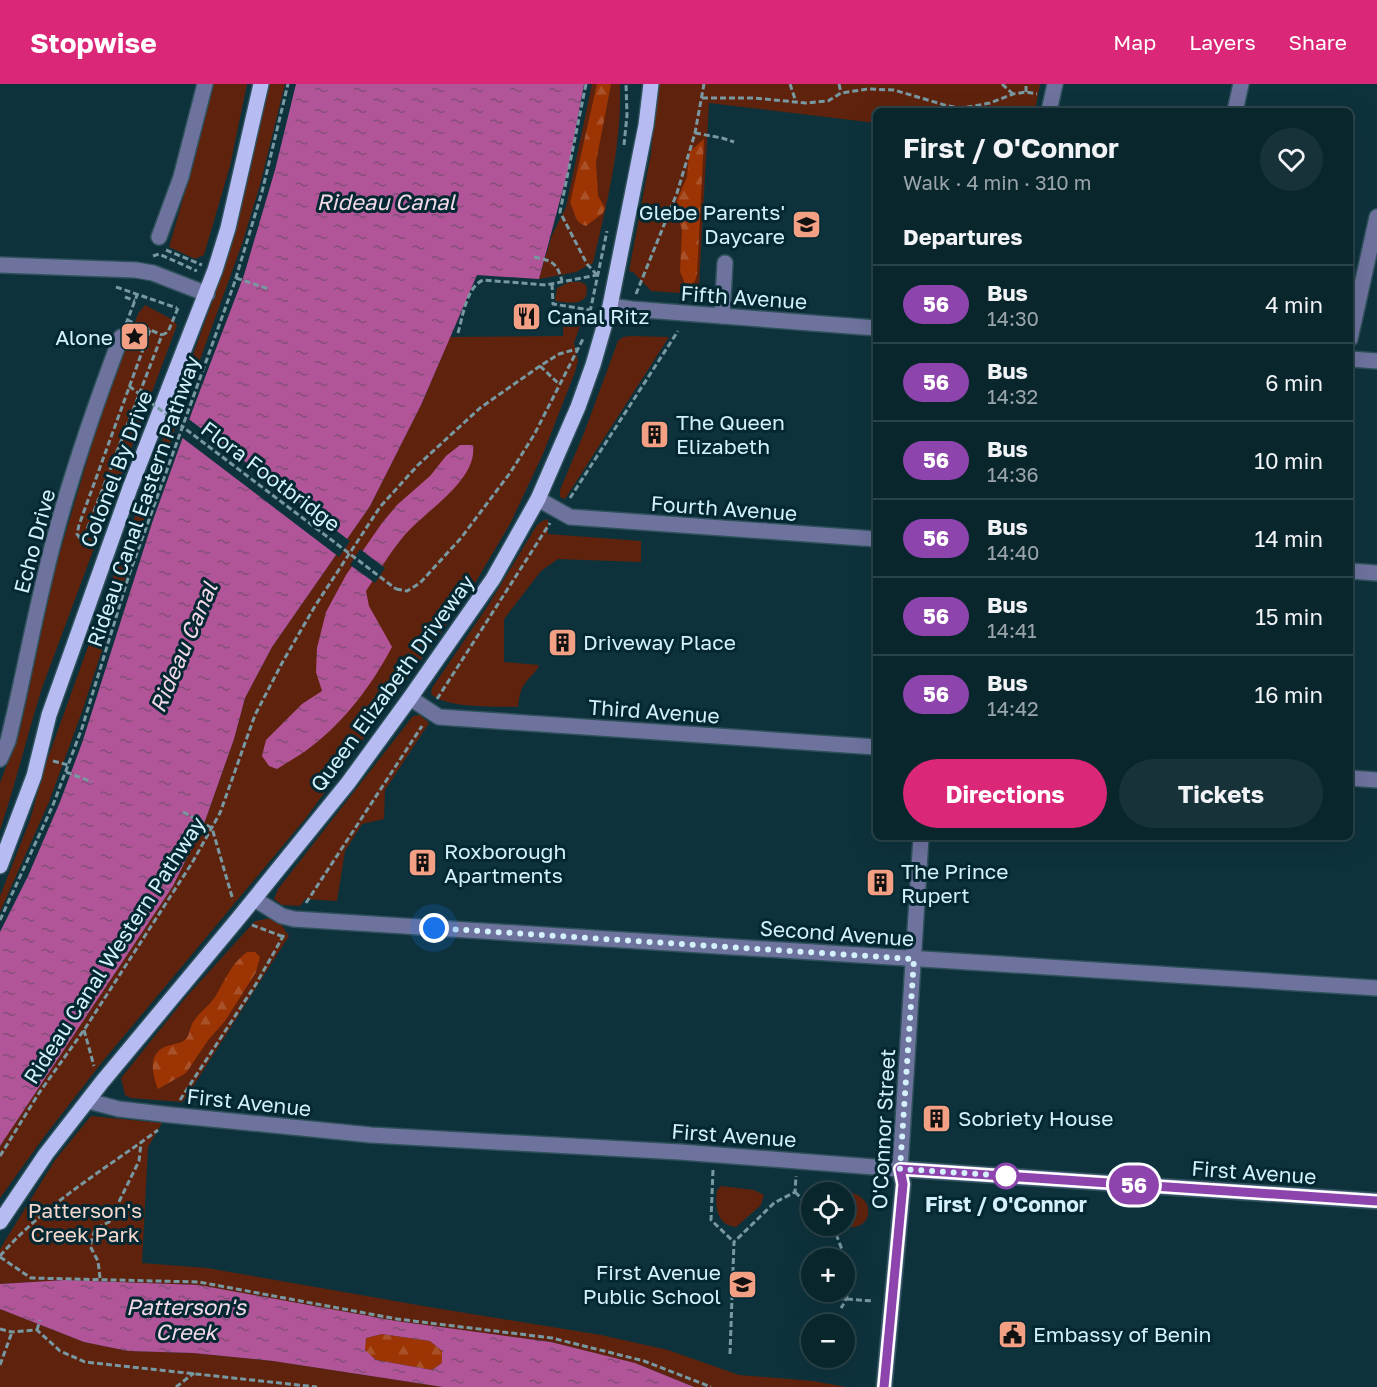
<!DOCTYPE html>
<meta charset="utf-8">
<style>
:root{--surface:#0a262d;--page:#183239;--text:#f1f3f6;--muted:#99a5aa;--line:#2a4349;--accent:#db2777}
body{margin:0;font-family:"Golos Text",sans-serif;background:var(--page);color:var(--text);height:100vh;display:flex;flex-direction:column;font-size:22px;white-space:nowrap}
*{box-sizing:border-box;margin:0}
p{font-size:20px;color:var(--muted)}
.icon{flex:none;width:33px;height:33px;fill:none;stroke:currentColor;stroke-width:2;stroke-linecap:round;stroke-linejoin:round}
.map{position:relative;flex:1;overflow:hidden}
.panel{position:absolute;left:873px;top:24px;width:480px;height:732px;display:flex;flex-direction:column;background:var(--surface);border-radius:9px;box-shadow:0 6px 24px #0002,0 0 0 2px var(--line)}
.panel>*{flex:none}
.badge{padding:0 12px;border-radius:20px;font-size:21px;line-height:39px}
.controls{position:absolute;left:801px;top:1098px;display:grid;gap:12px}
.controls a{display:grid;place-items:center;width:54px;height:54px;border-radius:50%;background:var(--surface);box-shadow:0 6px 24px #0002,0 0 0 2px var(--line);font-size:30px}
.you{position:absolute;width:30px;height:30px;margin:-15px;border:4px solid #fff;border-radius:50%;background:#1a73e8;box-shadow:0 0 0 9px #1a73e833}
.map>.badge{position:absolute;translate:-50% -50%;box-shadow:0 0 0 3px #fff}
h2{padding:0 30px;font-size:22px;line-height:54px}
.round{display:grid;place-items:center;flex:none;width:63px;height:63px;border-radius:32px;background:var(--page)}
.headline{display:flex;align-items:center;justify-content:space-between;height:102px;padding:0 30px}
h1{font-size:28px;font-weight:700;line-height:45px}
.button{display:flex;gap:12px;margin-top:auto;padding:12px 30px}
.button a{flex:1;height:69px;border-radius:36px;background:var(--accent);color:#fff;font-size:24px;font-weight:700;line-height:69px;text-align:center}
.button a+a{background:var(--page);color:var(--text)}
ul{padding:0;list-style:none}
li{display:flex;align-items:center;gap:18px;height:78px;padding:0 30px;border-top:2px solid var(--line)}
li div{flex:1}
li b{display:block;font-size:22px}
li em{font-style:normal}
li .badge{min-width:66px;font-weight:700;text-align:center}
header{display:flex;align-items:center;gap:36px;box-sizing:border-box;height:84px;padding:0 30px;background:var(--accent);color:#fff}
header strong{font-size:28px}
nav{display:flex;gap:33px;margin-inline-start:auto;font-size:21px}
.map>svg:first-child{display:block}
.green{fill:#5f230d}
.forest{fill:url(#forest-firs)}
.water{fill:url(#water-ripples);fill-rule:evenodd}
.pier{fill:#0e323c}
.lines{fill:none;stroke-linecap:round;stroke-linejoin:round}
.minor-casing{stroke:#2e515b;stroke-width:18}
.major-casing{stroke:#2e515b;stroke-width:18}
.path{stroke:#7898a2;stroke-width:3;stroke-dasharray:6 3;stroke-linecap:butt}
.minor{stroke:#6e739e;stroke-width:15}
.major{stroke:#b6bcf1;stroke-width:15}
.path-bridge{stroke:#7898a2;stroke-width:3;stroke-dasharray:6 3;stroke-linecap:butt}
.line-casing{stroke:#fff;stroke-width:14}
.line{stroke:#8e44ad;stroke-width:9}
.walk{stroke:#d4f1fb;stroke-width:6;stroke-dasharray:0 10.8}
.stop-dot{fill:#fff;stroke:#8e44ad;stroke-width:3}
.labels{text-anchor:middle;dominant-baseline:central;stroke-width:6;stroke-linejoin:round;paint-order:stroke}
.poi-label{font-size:21px;fill:#d4f1fb;stroke:#032832;text-anchor:start}
.street-label{font-size:21px;fill:#d4f1fb;stroke:#032832}
.stop-label{font-size:21px;font-weight:bold;fill:#d4f1fb;stroke:#032832}
.park-label{font-size:21px;fill:#f5d7cd;stroke:#032832}
.water-label{font-size:22px;font-style:italic;fill:#f2d8e8;stroke:#032832}
</style>
<header>
<strong>Stopwise</strong>
<nav><a>Map</a><a>Layers</a><a>Share</a></nav>
</header>
<div class="map">
<svg width="1377" height="1303" viewBox="0 0 1377 1303">
<defs>
<pattern id="forest-firs" width="22" height="20" patternUnits="userSpaceOnUse" patternTransform="scale(1.5)"><rect width="22" height="20" fill="#9c3404"/><path d="M5 1l3.5 6h-7zM16 11l3.5 6h-7z" fill="#a9522a"/></pattern>
<pattern id="water-ripples" width="26" height="14" patternUnits="userSpaceOnUse" patternTransform="scale(1.5)"><rect width="26" height="14" fill="#b25498"/><path d="M2 4q2-2 4 0t4 0M15 11q2-2 4 0t4 0" fill="none" stroke="#844f79"/></pattern>
</defs>
<rect width="100%" height="100%" fill="#0e323c"/>
<g class="green">
<path d="M 211,0 L 247,0 L 230,82 L 204,171 L 195,175 L 169,163 L 194,77 Z"/>
<path d="M 267,0 L 285,0 L 260,101 L 242,160 L 160,386 L 83,625 L 49,718 L 0,828 L 0,812 L 30,736 L 45,682 L 225,182 L 236,144 Z"/>
<path d="M 592,0 L 620,0 C 622,61 607,119 593,179 L 576,188 L 539,195 L 552,151 L 566,123 Z"/>
<path d="M 658,0 L 1040,0 L 1035,27 L 876,27 L 876,39 L 709,19 L 699,201 L 694,210 L 651,207 L 633,188 L 629,187 L 651,69 Z"/>
<path d="M 570,198 L 581,198 L 586,201 C 591,223 569,219 555,217 L 557,204 Z"/>
<path d="M 145,221 L 173,236 L 177,241 L 42,604 C 27,651 16,699 0,746 L 0,699 L 20,646 L 55,485 L 106,313 L 138,230 Z"/>
<path d="M 564,227 L 575,230 L 582,236 L 574,259 L 578,277 L 575,288 L 543,370 L 510,440 L 475,499 L 444,544 L 306,734 L 103,977 L 44,1053 L 0,1114 L 0,1062 L 173,802 L 205,737 L 234,655 L 245,614 L 272,563 L 370,422 L 423,317 L 450,253 L 563,252 Z"/>
<path d="M 631,252 L 669,253 L 565,415 L 560,413 L 560,406 L 584,349 L 618,257 L 623,253 Z"/>
<path d="M 548,435 L 548,450 L 641,457 L 641,478 L 558,475 L 541,487 L 504,535 L 504,578 L 539,581 C 536,589 530,592 526,598 C 520,605 519,614 518,623 C 495,622 447,625 431,610 L 432,604 L 489,520 L 537,441 L 542,437 Z"/>
<path d="M 420,631 L 429,639 L 385,706 L 384,735 L 362,740 L 345,767 L 337,817 L 305,815 L 300,822 L 282,821 L 274,815 L 278,805 L 413,632 Z"/>
<path d="M 271,834 L 281,840 L 289,852 L 185,1015 L 182,1018 L 131,1014 L 125,1011 L 121,994 L 187,912 L 255,837 Z"/>
<path d="M 91,1032 L 162,1039 L 148,1063 L 142,1179 L 207,1184 L 429,1223 L 601,1251 L 668,1266 L 739,1291 L 813,1297 L 846,1303 L 694,1303 L 635,1279 L 551,1258 L 396,1237 L 199,1201 L 65,1196 L 0,1200 L 0,1165 L 55,1076 Z"/>
<path d="M 721,1102 L 754,1106 L 764,1111 L 761,1121 L 736,1143 C 716,1141 715,1122 717,1106 Z"/>
<path d="M 853,1109 C 879,1118 869,1150 844,1142 L 845,1111 Z"/>
<path d="M 0,1225 L 84,1258 L 128,1267 L 193,1269 L 273,1277 L 443,1303 L 0,1303 Z"/>
</g>
<g class="forest">
<path d="M 597,0 L 611,0 L 596,78 L 598,112 L 605,124 L 603,129 L 586,142 C 573,137 576,129 570,119 Z"/>
<path d="M 704,55 L 697,190 L 695,197 L 689,202 L 685,199 L 680,188 L 682,146 L 678,133 L 677,116 L 687,93 L 689,68 Z"/>
<path d="M 247,868 L 255,868 L 260,873 L 256,888 L 225,937 L 209,955 L 186,989 L 158,1005 C 154,995 149,978 157,969 C 164,959 179,962 186,955 C 190,950 190,943 193,938 C 199,929 209,922 215,913 C 226,895 230,881 247,868 Z"/>
<path d="M 382,1250 L 430,1257 L 442,1267 L 442,1279 L 432,1286 L 376,1276 L 364,1266 L 366,1254 Z"/>
</g>
<g class="water">
<path d="M 296,0 L 584,0 L 568,86 L 539,195 L 477,191 L 421,321 L 370,422 L 272,563 L 245,614 L 234,655 L 205,737 L 173,802 L 0,1062 L 0,848 L 28,792 L 60,718 L 82,659 L 152,439 L 193,325 L 244,191 L 275,86 Z"/>
<path d="M 460,361 L 473,361 C 478,397 423,428 403,453 C 389,470 378,489 366,507 L 369,522 L 392,563 C 373,599 345,637 312,662 C 301,671 288,678 277,685 L 269,682 L 262,672 L 266,656 L 302,620 L 322,607 L 316,588 L 317,564 L 326,528 L 346,491 L 382,439 L 397,421 L 430,392 L 446,372 Z"/>
<path d="M 65,1196 L 199,1201 L 396,1237 L 551,1258 L 635,1279 L 694,1303 L 443,1303 L 273,1277 L 193,1269 L 128,1267 L 84,1258 L 0,1225 L 0,1200 ZM 382,1250 L 430,1257 L 442,1267 L 442,1279 L 432,1286 L 376,1276 L 365,1266 L 366,1254 Z"/>
</g>
<g class="pier">
<path d="M 186,333 L 350,457 L 339,473 L 180,352 Z"/>
<path d="M 360,465 L 385,484 L 375,499 L 350,481 Z"/>
</g>
<g class="lines">
<defs>
<g id="minor">
<path d="M 1049,27 L 1055,0"/>
<path d="M 1235,27 L 1241,0"/>
<path d="M 159,153 L 181,93 L 205,0"/>
<path d="M 0,181 L 136,186 L 153,189 L 207,210"/>
<path d="M 610,222 L 632,225 L 876,244"/>
<path d="M 722,232 L 725,179"/>
<path d="M 1350,255 L 1377,133"/>
<path d="M 1350,275 L 1377,277"/>
<path d="M 538,415 L 570,433 L 876,455"/>
<path d="M 1350,487 L 1377,489"/>
<path d="M 410,614 L 439,633 L 876,663"/>
<path d="M 0,675 L 8,657 C 21,604 31,550 44,496 C 63,413 91,332 121,253"/>
<path d="M 1350,694 L 1377,696"/>
<path d="M 254,815 L 282,832 L 294,835 L 1377,904"/>
<path d="M 88,1017 L 119,1025 L 171,1031 L 371,1051 L 680,1068 L 900,1085 L 1377,1117"/>
<path d="M 884,1303 L 903,1100 L 900,1085 L 921,753"/>
</g>
<g id="major">
<path d="M 0,782 L 34,692 L 49,631 L 130,404 L 215,186 L 228,144 L 261,0"/>
<path d="M 0,1138 L 46,1070 L 102,998 L 237,836 L 348,699 L 410,614 L 493,495 L 538,415 L 578,323 L 593,281 L 610,222 L 646,41 L 651,0"/>
</g>
</defs>
<use href="#minor" class="minor-casing"/>
<use href="#major" class="major-casing"/>
<g class="path">
<path d="M 586,0 L 560,128 L 587,180 L 597,191"/>
<path d="M 790,0 L 796,18"/>
<path d="M 839,0 L 841,9"/>
<path d="M 1002,0 L 1013,10"/>
<path d="M 1026,8 L 1026,0"/>
<path d="M 702,14 L 754,14 L 806,19 L 828,17 L 841,9 L 868,5 L 894,6 L 948,22 L 963,24 L 990,19 L 1013,10 L 1026,8 L 1037,10"/>
<path d="M 695,49 L 722,54 L 734,58"/>
<path d="M 624,61 L 627,31 L 626,0"/>
<path d="M 166,166 L 202,181"/>
<path d="M 153,172 L 159,170 L 197,187"/>
<path d="M 534,173 C 553,177 557,179 562,197"/>
<path d="M 236,194 L 269,205"/>
<path d="M 552,200 L 553,220 L 590,226"/>
<path d="M 116,203 L 177,224"/>
<path d="M 636,210 L 677,109 L 695,49 L 704,0"/>
<path d="M 125,213 L 135,217"/>
<path d="M 590,228 L 607,147"/>
<path d="M 127,236 L 162,251"/>
<path d="M 126,240 L 137,211"/>
<path d="M 150,246 L 79,441 L 77,450 L 80,454 L 86,448 L 162,251 L 168,248 L 178,224"/>
<path d="M 458,249 C 463,232 466,204 483,196 L 546,201 L 597,191"/>
<path d="M 540,282 L 559,300"/>
<path d="M 570,414 L 678,247"/>
<path d="M 396,505 L 407,507 L 420,499 L 461,454 L 510,389 L 534,351 L 583,255"/>
<path d="M 437,615 L 550,439"/>
<path d="M 53,677 L 68,681"/>
<path d="M 66,688 L 92,698"/>
<path d="M 183,728 L 212,744 L 233,816"/>
<path d="M 306,819 L 422,642"/>
<path d="M 0,836 L 53,721 L 82,644 L 129,491 L 234,200 L 262,108 L 288,0"/>
<path d="M 252,841 L 284,853"/>
<path d="M 84,946 L 94,982"/>
<path d="M 180,1016 L 256,900 L 285,849"/>
<path d="M 0,1072 L 39,1009 L 84,946 L 192,779 L 220,729 L 255,631 L 282,579 L 315,522 L 380,423 L 418,381 L 480,324 L 540,282 L 559,270 L 577,265"/>
<path d="M 713,1086 L 711,1136 L 734,1158"/>
<path d="M 795,1108 L 804,1117 L 812,1119"/>
<path d="M 833,1142 C 842,1167 859,1199 841,1224"/>
<path d="M 0,1172 C 45,1120 104,1086 158,1046"/>
<path d="M 0,1173 L 31,1194 L 199,1198 L 397,1235 L 552,1254 L 644,1277 L 711,1303"/>
<path d="M 100,1194 L 98,1177 L 90,1162 L 95,1145 L 109,1138 L 139,1077 L 141,1059"/>
<path d="M 820,1213 L 873,1217"/>
<path d="M 0,1245 L 12,1248 L 37,1246 L 60,1267 L 85,1278 L 317,1303"/>
<path d="M 37,1246 L 40,1236"/>
<path d="M 730,1270 L 734,1158 L 774,1119 L 795,1108 L 796,1092"/>
<path d="M 0,1281 L 12,1248"/>
<path d="M 176,1303 L 194,1289"/>
</g>
<use href="#minor" class="minor"/>
<use href="#major" class="major"/>
<path class="path-bridge" d="M 129,302 L 396,505"/>
</g>
<g class="lines">
<defs>
<path id="line" d="M 884,1303 L 903,1100 L 900,1085 L 1377,1117"/>
</defs>
<use href="#line" class="line-casing"/>
<use href="#line" class="line"/>
<path class="walk" d="M 434,844 L 914,875 L 900,1085 L 1011,1092 L 1006,1092"/>
</g>
<defs>
<symbol id="school-square" viewBox="-11 -11 22 22"><rect x="-9" y="-9" width="18" height="18" rx="4" fill="#f39f83" stroke="#032832"/><path d="M0-5L7-2L0 1L-7-2ZM-4 1L0 2.5L4 1V4Q0 6-4 4Z" fill="#111"/></symbol>
<symbol id="restaurant-square" viewBox="-11 -11 22 22"><rect x="-9" y="-9" width="18" height="18" rx="4" fill="#f39f83" stroke="#032832"/><path d="M-5-6h1v4h1v-4h1v4h1v-4h1v5L-1.5 .5V6h-2V.5L-5-1ZM5-6V6H3V1.5H1.5Q1.5-4 5-6Z" fill="#111"/></symbol>
<symbol id="sight-square" viewBox="-11 -11 22 22"><rect x="-9" y="-9" width="18" height="18" rx="4" fill="#f39f83" stroke="#032832"/><path d="M0-6L1.8-2.2L6-1.7L2.9 1.2L3.7 5.4L0 3.3L-3.7 5.4L-2.9 1.2L-6-1.7L-1.8-2.2Z" fill="#111"/></symbol>
<symbol id="building-square" viewBox="-11 -11 22 22"><rect x="-9" y="-9" width="18" height="18" rx="4" fill="#f39f83" stroke="#032832"/><path d="M-4-6H4V6H1V3H-1V6H-4ZM-2.5-4.3h1.7v1.8h-1.7ZM.8-4.3h1.7v1.8H.8ZM-2.5-1h1.7V.8h-1.7ZM.8-1h1.7V.8H.8Z" fill="#111"/></symbol>
<symbol id="civic-square" viewBox="-11 -11 22 22"><rect x="-9" y="-9" width="18" height="18" rx="4" fill="#f39f83" stroke="#032832"/><path d="M-.6-6.5H3V-4.5H.6V-3L4-1V1h2V6H-6V1h2V-1L-.6-3ZM-1.2 2.5V6h2.4V2.5Z" fill="#111"/></symbol>
</defs>
<g fill-rule="evenodd">
<use href="#school-square" x="790" y="124" width="33" height="33"/>
<use href="#restaurant-square" x="510" y="216" width="33" height="33"/>
<use href="#sight-square" x="118" y="236" width="33" height="33"/>
<use href="#building-square" x="638" y="334" width="33" height="33"/>
<use href="#building-square" x="546" y="542" width="33" height="33"/>
<use href="#building-square" x="406" y="762" width="33" height="33"/>
<use href="#building-square" x="864" y="782" width="33" height="33"/>
<use href="#building-square" x="920" y="1018" width="33" height="33"/>
<use href="#school-square" x="726" y="1184" width="33" height="33"/>
<use href="#civic-square" x="996" y="1234" width="33" height="33"/>
</g>
<circle class="stop-dot" cx="1006" cy="1092" r="12"/>
<g class="labels">
<g class="poi-label">
<text x="785" y="128" text-anchor="end">Glebe Parents'<tspan x="785" dy="24">Daycare</tspan></text>
<text x="547" y="232">Canal Ritz</text>
<text x="113" y="253" text-anchor="end">Alone</text>
<text x="676" y="338">The Queen<tspan x="676" dy="24">Elizabeth</tspan></text>
<text x="583" y="558">Driveway Place</text>
<text x="444" y="767">Roxborough<tspan x="444" dy="24">Apartments</tspan></text>
<text x="901" y="787">The Prince<tspan x="901" dy="24">Rupert</tspan></text>
<text x="958" y="1034">Sobriety House</text>
<text x="721" y="1188" text-anchor="end">First Avenue<tspan x="721" dy="24">Public School</tspan></text>
<text x="1033" y="1250">Embassy of Benin</text>
</g>
<g class="street-label">
<text transform="translate(744 213) rotate(4)">Fifth Avenue</text>
<text transform="translate(116 385) rotate(-69)">Colonel By Drive</text>
<text transform="translate(271 392) rotate(37)">Flora Footbridge</text>
<text transform="translate(143 417) rotate(-71)">Rideau Canal Eastern Pathway</text>
<text transform="translate(724 424) rotate(4)">Fourth Avenue</text>
<text transform="translate(34 457) rotate(-75)">Echo Drive</text>
<text transform="translate(392 599) rotate(-54)">Queen Elizabeth Driveway</text>
<text transform="translate(654 627) rotate(4)">Third Avenue</text>
<text transform="translate(837 849) rotate(4)">Second Avenue</text>
<text transform="translate(114 866) rotate(-57)">Rideau Canal Western Pathway</text>
<text transform="translate(249 1018) rotate(6)">First Avenue</text>
<text transform="translate(883 1045) rotate(-87)">O'Connor Street</text>
<text transform="translate(734 1051) rotate(4)">First Avenue</text>
<text transform="translate(1254 1088) rotate(4)">First Avenue</text>
</g>
<g class="stop-label">
<text x="1006" y="1120">First / O'Connor</text>
</g>
<g class="park-label">
<text x="85" y="1126">Patterson's<tspan x="85" dy="24">Creek Park</tspan></text>
</g>
<g class="water-label">
<text x="386" y="117">Rideau Canal</text>
<text transform="translate(183 563) rotate(-67)">Rideau Canal</text>
<text x="186" y="1222">Patterson's<tspan x="186" dy="25">Creek</tspan></text>
</g>
</g>
</svg>
<div class="controls">
<a><svg class="icon" aria-label="locate" viewBox="0 0 24 24"><circle cx="12" cy="12" r="6"/><path d="M12 2v4M12 18v4M2 12h4M18 12h4"/></svg></a>
<a>+</a>
<a>−</a>
</div>
<div class="you" style="left:434px;top:844px"></div>
<b class="badge" style="left:1134px;top:1101px;background:#8e44ad;color:#fff">56</b>
<section class="panel">
<div class="headline"><div><h1>First / O'Connor</h1><p>Walk · 4 min · 310 m</p></div><a class="round"><svg class="icon" aria-label="heart" viewBox="0 0 24 24"><path d="M12 20l-8-8c-3-5 5-10 8-4 3-6 11-1 8 4z"/></svg></a></div>
<h2>Departures</h2>
<ul>
<li><span class="badge" style="background:#8e44ad;color:#fff">56</span><div><b>Bus</b><p>14:30</p></div><em>4 min</em></li>
<li><span class="badge" style="background:#8e44ad;color:#fff">56</span><div><b>Bus</b><p>14:32</p></div><em>6 min</em></li>
<li><span class="badge" style="background:#8e44ad;color:#fff">56</span><div><b>Bus</b><p>14:36</p></div><em>10 min</em></li>
<li><span class="badge" style="background:#8e44ad;color:#fff">56</span><div><b>Bus</b><p>14:40</p></div><em>14 min</em></li>
<li><span class="badge" style="background:#8e44ad;color:#fff">56</span><div><b>Bus</b><p>14:41</p></div><em>15 min</em></li>
<li><span class="badge" style="background:#8e44ad;color:#fff">56</span><div><b>Bus</b><p>14:42</p></div><em>16 min</em></li>
</ul>
<div class="button"><a>Directions</a><a>Tickets</a></div>
</section>
</div>
